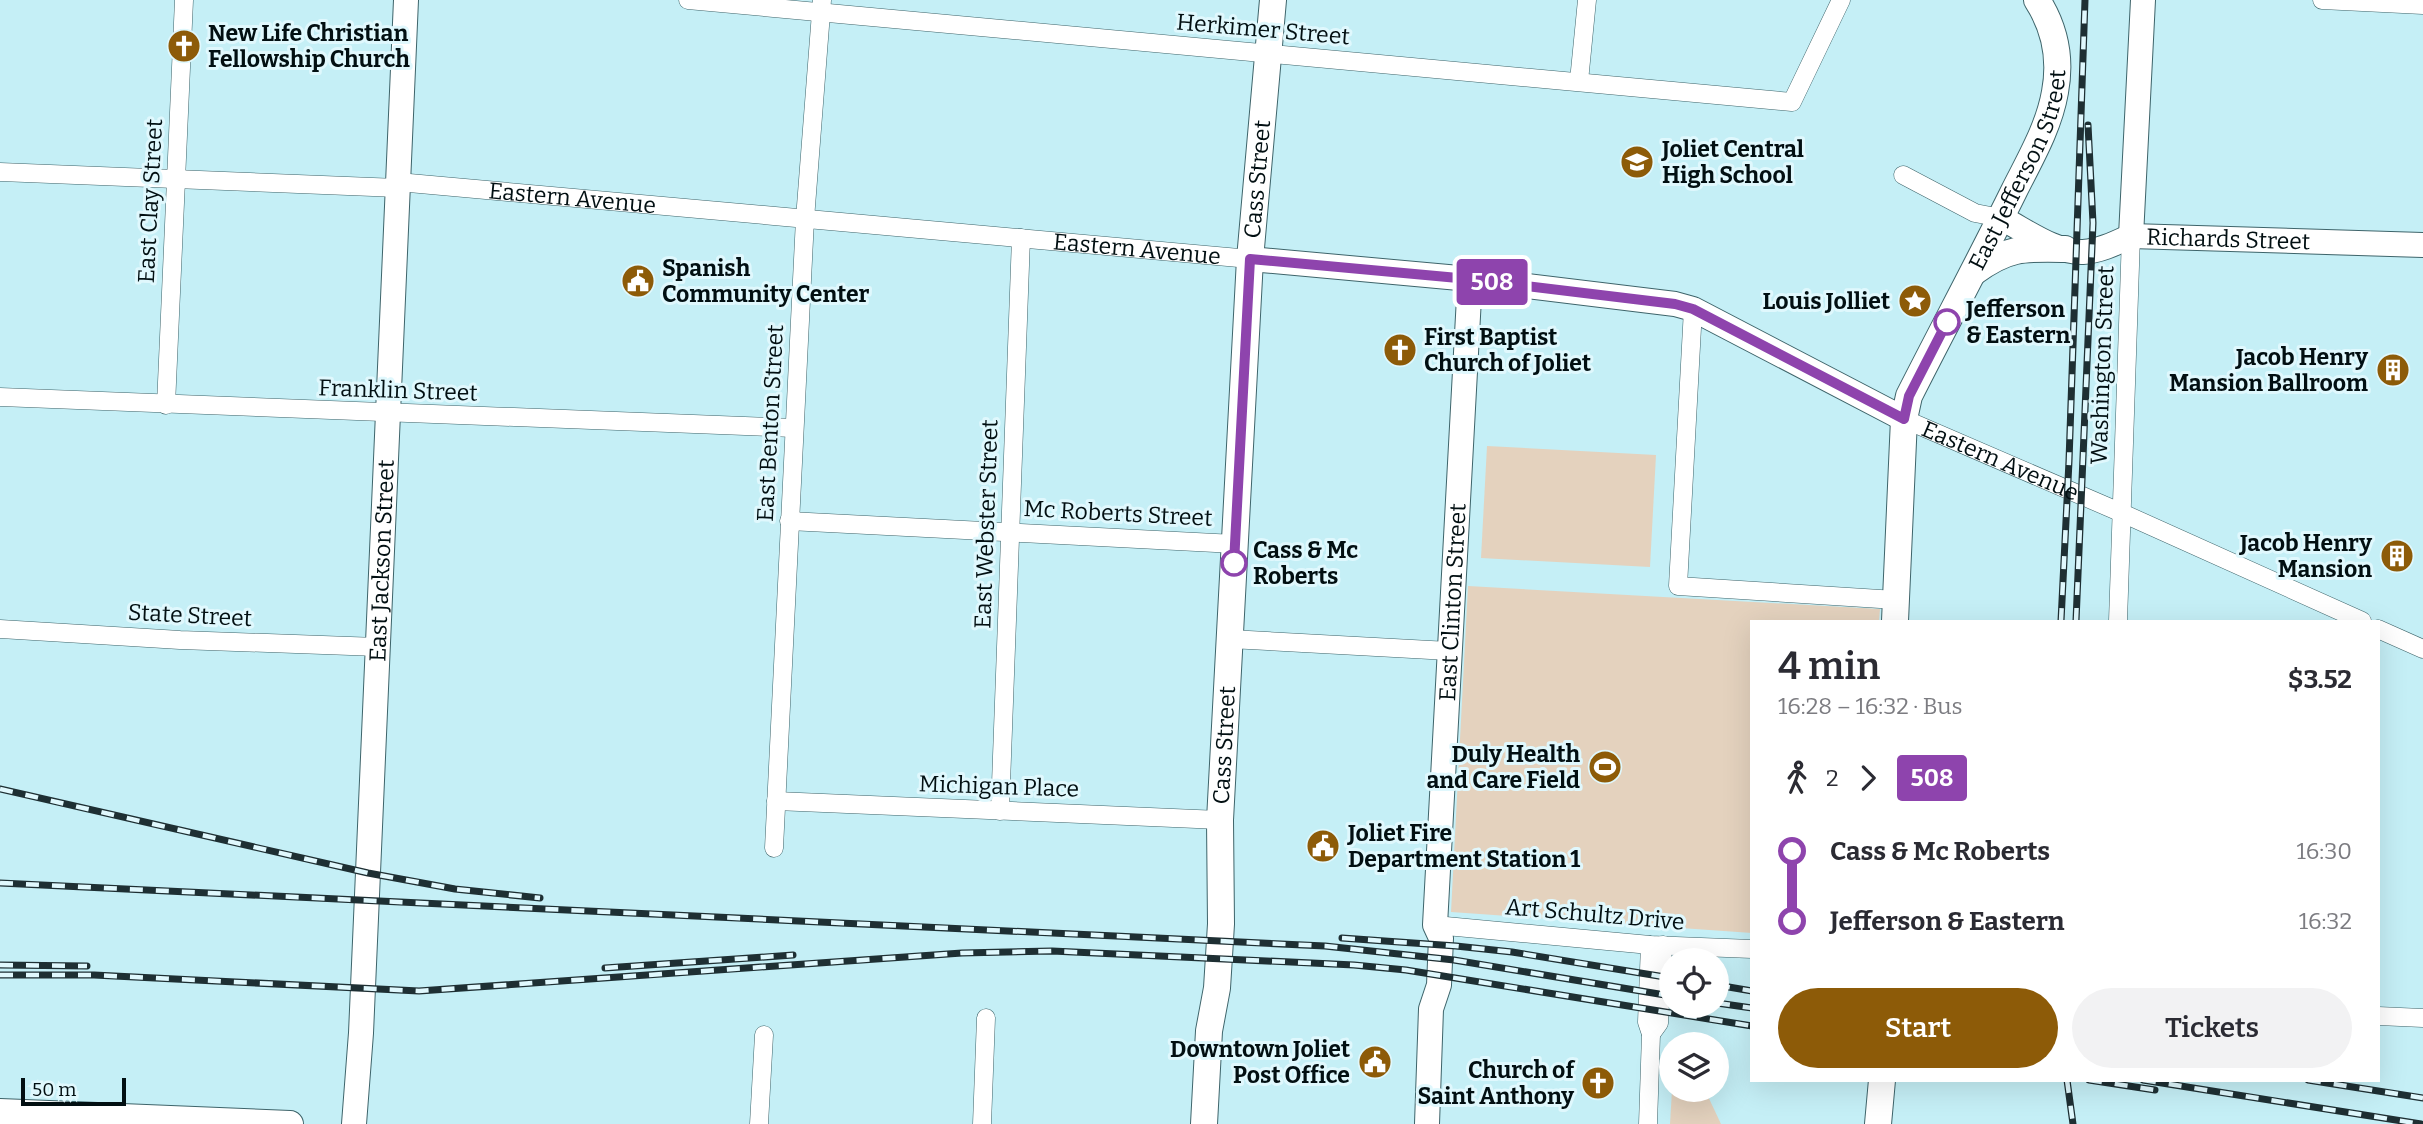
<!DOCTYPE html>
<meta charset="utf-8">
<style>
:root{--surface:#fff;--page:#f2f2f3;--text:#2b2b33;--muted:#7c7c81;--accent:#8d5b08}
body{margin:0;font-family:Bitter,serif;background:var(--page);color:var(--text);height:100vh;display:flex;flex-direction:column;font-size:26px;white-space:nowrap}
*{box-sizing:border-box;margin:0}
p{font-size:23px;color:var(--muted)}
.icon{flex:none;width:38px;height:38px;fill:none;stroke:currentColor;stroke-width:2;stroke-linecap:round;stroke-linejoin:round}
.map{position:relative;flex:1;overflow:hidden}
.side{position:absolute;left:1750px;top:620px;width:630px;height:462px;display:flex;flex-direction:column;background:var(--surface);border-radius:0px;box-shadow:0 7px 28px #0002}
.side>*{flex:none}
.badge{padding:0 14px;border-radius:5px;font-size:24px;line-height:46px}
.controls{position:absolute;left:1659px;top:948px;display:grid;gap:14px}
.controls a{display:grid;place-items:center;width:70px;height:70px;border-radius:50%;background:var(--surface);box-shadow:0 7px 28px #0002;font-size:35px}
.scale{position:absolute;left:21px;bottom:18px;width:105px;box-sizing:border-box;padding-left:7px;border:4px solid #020f12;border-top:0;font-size:19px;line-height:24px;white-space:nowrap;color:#020f12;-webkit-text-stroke:5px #e0f8fd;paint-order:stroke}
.map>.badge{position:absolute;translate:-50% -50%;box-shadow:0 0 0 4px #fff}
.legs{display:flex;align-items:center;gap:10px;height:77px;padding:0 28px;font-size:23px}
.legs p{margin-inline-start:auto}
.summary{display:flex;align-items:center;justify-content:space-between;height:119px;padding:0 28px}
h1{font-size:38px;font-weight:600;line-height:52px}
.button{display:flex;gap:14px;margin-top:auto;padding:14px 28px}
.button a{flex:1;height:80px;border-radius:42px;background:var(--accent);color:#fff;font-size:28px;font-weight:600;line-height:80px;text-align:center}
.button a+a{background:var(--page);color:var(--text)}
ul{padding:0 28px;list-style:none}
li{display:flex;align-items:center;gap:24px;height:70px;font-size:26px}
li i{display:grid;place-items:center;width:10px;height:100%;margin:0 9px;background:currentColor}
li i::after{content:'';width:18px;height:18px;margin:-9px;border:5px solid;border-radius:50%;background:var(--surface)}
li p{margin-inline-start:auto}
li:first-child i{background:linear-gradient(#0000 50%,currentColor 0)}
li:last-child i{background:linear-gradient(currentColor 50%,#0000 0)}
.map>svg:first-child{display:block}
.green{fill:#e4d2be}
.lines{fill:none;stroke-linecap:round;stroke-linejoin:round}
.street-casing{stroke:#3e646a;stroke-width:19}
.secondary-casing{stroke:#3e646a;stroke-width:26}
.primary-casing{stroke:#3e646a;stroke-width:28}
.street{stroke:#fff;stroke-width:18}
.secondary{stroke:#fff;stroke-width:24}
.primary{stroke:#fff;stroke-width:26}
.rail-casing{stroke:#1e2f33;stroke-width:7}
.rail{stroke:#e0f8fd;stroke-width:4.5;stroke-dasharray:13;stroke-linecap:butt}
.line-1-casing{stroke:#fff;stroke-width:16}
.line-1{stroke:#8e44ad;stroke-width:10}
.stop-1-dot{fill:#fff;stroke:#8e44ad;stroke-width:3.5}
.labels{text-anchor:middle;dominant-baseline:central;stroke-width:6;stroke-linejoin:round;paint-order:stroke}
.street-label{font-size:23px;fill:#020f12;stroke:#e0f8fd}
.poi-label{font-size:23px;font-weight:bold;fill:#020f12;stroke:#e0f8fd;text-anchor:end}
.stop-label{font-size:23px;font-weight:bold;fill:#020f12;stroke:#e0f8fd;text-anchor:start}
</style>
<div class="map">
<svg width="2423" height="1124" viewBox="0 0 2423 1124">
<rect width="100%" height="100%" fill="#c5eff6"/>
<g class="green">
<path d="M 1487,446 L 1656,455 L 1650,567 L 1481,558 Z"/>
<path d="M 1468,586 L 1880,609 L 1879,621 L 1752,621 L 1752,933 L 1451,912 Z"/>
<path d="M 1672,1090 L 1705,1090 L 1721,1124 L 1670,1124 Z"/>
</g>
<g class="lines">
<defs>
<g id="street">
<path d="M 688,0 L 1792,102 L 1841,0"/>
<path d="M 2322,0 L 2423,5"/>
<path d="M 1579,81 L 1587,0"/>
<path d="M 0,172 L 398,188"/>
<path d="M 1903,175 L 1975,213 L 2001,218"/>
<path id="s1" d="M 398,182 L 1250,259"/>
<path d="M 1693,309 L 1678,586 L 1896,600"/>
<path d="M 0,397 L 794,428"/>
<path d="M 166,405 L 184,0"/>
<path id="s2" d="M 1904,419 L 2122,513 L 2362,621"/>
<path d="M 789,521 L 1235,544"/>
<path d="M 2118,621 L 2131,236"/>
<path d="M 0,629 L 180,640 L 378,647"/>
<path d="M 2378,629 L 2423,649"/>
<path d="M 1230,639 L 1449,651"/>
<path d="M 776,801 L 1220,820"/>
<path d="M 1000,811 L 1021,238"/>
<path d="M 774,848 L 805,219 L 822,0"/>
<path d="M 1435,925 L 1650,945 L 1752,949"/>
<path d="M 2378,1016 L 2423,1018"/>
<path d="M 1651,1034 L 1659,1023 L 1663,945"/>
<path d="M 759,1124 L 764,1035"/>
<path d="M 982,1124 L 986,1018"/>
<path d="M 1648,1124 L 1651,1034 L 1647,1022 L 1650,945"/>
</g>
<g id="secondary">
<path id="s3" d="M 2001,218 C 2025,230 2055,253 2083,252 C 2100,251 2116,243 2131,236 L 2423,245"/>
<path d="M 2131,236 L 2143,0"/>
<path d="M 1250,259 L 1470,279 L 1675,304 L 1693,309 L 1904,419"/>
<path id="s4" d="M 354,1124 L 361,1033 L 406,0"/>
<path id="s5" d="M 1427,1124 L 1431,1009 L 1439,985 L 1441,938 L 1435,925 L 1470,279"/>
</g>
<g id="primary">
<path d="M 1974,272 C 2008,247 2024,248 2065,249"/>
<path id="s6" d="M 1895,621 L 1904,419 L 1909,396 C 1944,327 1980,260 2014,191 C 2030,159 2049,127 2055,92 C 2061,60 2055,28 2037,0"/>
<path d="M 0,1112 L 290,1124"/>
<path id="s7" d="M 1204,1124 L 1209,1031 L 1217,988 L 1221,924 L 1220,820 L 1250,259 L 1273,0"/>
<path d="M 1878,1124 L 1882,1080"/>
</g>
</defs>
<use href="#street" class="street-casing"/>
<use href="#secondary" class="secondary-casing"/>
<use href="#primary" class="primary-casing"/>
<use href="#street" class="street"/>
<use href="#secondary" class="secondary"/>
<use href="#primary" class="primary"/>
<defs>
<g id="rail">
<path d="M 2061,621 L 2069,461 L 2085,0"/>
<path d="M 2076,621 L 2093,223 L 2088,125"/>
<path d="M 0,789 L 368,873 L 455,889 L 540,898"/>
<path d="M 0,883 L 1325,946 L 1454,960 L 1671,996"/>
<path d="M 1342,938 L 1456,946 L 1512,952 L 1671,978"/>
<path d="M 0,965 L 87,966"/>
<path d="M 605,968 L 793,955"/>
<path d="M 0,975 L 94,975 L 419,991 L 962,953 L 1052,951 L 1354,965 L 1406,970 L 1752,1026"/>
<path d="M 1717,985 L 1752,991"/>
<path d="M 1717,1003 L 1752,1008"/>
<path d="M 2067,1080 L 2073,1124"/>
<path d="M 2089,1080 L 2155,1090"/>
<path d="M 2143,1080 L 2421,1124"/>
<path d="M 2308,1080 L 2423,1098"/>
</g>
</defs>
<use href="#rail" class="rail-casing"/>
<use href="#rail" class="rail"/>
</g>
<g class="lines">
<defs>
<path id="line-1" d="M 1234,563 L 1250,259 L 1469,279 L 1675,304 L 1693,309 L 1904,419 L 1909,396 L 1947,322"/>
</defs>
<use href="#line-1" class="line-1-casing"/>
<use href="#line-1" class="line-1"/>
</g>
<defs>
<symbol id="church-disc" viewBox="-11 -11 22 22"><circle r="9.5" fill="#8d5b08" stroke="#e0f8fd"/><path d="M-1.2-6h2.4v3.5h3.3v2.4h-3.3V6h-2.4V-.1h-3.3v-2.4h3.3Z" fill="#fff"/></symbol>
<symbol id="school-disc" viewBox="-11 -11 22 22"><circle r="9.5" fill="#8d5b08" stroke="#e0f8fd"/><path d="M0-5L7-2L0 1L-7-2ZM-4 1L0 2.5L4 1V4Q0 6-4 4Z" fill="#fff"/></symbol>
<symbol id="civic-disc" viewBox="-11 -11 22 22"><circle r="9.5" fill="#8d5b08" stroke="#e0f8fd"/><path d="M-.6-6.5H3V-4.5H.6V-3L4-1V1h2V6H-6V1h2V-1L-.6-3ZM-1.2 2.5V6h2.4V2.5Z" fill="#fff"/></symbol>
<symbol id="sight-disc" viewBox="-11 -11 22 22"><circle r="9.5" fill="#8d5b08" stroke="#e0f8fd"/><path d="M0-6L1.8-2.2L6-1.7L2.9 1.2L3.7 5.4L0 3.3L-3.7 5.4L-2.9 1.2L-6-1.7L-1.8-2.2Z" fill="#fff"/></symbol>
<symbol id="building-disc" viewBox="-11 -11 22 22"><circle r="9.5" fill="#8d5b08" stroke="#e0f8fd"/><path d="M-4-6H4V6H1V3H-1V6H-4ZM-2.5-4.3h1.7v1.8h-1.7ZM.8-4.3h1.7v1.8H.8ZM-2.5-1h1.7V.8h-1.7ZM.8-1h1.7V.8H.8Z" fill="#fff"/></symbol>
<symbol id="stadium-disc" viewBox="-11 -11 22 22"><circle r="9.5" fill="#8d5b08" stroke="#e0f8fd"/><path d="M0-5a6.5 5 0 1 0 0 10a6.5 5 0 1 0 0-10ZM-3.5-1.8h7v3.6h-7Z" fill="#fff"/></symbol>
</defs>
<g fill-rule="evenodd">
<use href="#church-disc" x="165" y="27" width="38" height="38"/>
<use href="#school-disc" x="1618" y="143" width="38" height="38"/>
<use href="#civic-disc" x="619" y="262" width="38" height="38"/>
<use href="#sight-disc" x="1896" y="282" width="38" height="38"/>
<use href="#church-disc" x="1381" y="331" width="38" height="38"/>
<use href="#building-disc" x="2374" y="351" width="38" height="38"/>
<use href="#building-disc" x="2378" y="537" width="38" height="38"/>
<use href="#stadium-disc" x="1586" y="748" width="38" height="38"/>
<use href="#civic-disc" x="1304" y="827" width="38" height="38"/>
<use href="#civic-disc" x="1356" y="1043" width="38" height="38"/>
<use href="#church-disc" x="1579" y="1064" width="38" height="38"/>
</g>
<g class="stop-1-dot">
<circle cx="1947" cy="322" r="12"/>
<circle cx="1234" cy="563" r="12"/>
</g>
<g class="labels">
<g class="street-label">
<text transform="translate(1263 29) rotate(5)">Herkimer Street</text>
<text stroke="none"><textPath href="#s6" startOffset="478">East Jefferson Street</textPath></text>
<text stroke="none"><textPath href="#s7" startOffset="947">Cass Street</textPath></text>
<text stroke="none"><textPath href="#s1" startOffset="175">Eastern Avenue</textPath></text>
<text transform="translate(150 201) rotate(-87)">East Clay Street</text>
<text stroke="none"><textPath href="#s3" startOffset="238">Richards Street</textPath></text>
<text stroke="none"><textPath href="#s1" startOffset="742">Eastern Avenue</textPath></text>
<text transform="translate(2102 365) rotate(-88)">Washington Street</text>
<text transform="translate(398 390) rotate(2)">Franklin Street</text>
<text transform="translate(770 423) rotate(-87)">East Benton Street</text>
<text stroke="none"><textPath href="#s2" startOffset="105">Eastern Avenue</textPath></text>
<text transform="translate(1118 513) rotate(3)">Mc Roberts Street</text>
<text transform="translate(986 524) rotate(-88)">East Webster Street</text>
<text stroke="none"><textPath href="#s4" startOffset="564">East Jackson Street</textPath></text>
<text stroke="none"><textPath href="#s5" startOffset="525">East Clinton Street</textPath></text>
<text transform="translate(190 615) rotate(3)">State Street</text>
<text stroke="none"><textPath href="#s7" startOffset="380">Cass Street</textPath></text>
<text transform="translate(999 786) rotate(2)">Michigan Place</text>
<text transform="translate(1595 914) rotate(5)">Art Schultz Drive</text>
</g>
<g class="poi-label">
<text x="208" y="33" text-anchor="start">New Life Christian<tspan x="208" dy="26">Fellowship Church</tspan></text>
<text x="1662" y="149" text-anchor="start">Joliet Central<tspan x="1662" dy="26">High School</tspan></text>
<text x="662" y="268" text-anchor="start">Spanish<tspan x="662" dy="26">Community Center</tspan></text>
<text x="1890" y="301">Louis Jolliet</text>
<text x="1424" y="337" text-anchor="start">First Baptist<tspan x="1424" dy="26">Church of Joliet</tspan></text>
<text x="2368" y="357">Jacob Henry<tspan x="2368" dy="26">Mansion Ballroom</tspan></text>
<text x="2372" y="543">Jacob Henry<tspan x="2372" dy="26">Mansion</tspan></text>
<text x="1580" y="754">Duly Health<tspan x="1580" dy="26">and Care Field</tspan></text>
<text x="1348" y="833" text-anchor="start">Joliet Fire<tspan x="1348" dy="26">Department Station 1</tspan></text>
<text x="1350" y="1049">Downtown Joliet<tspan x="1350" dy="26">Post Office</tspan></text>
<text x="1574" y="1070">Church of<tspan x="1574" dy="26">Saint Anthony</tspan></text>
</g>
<g class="stop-label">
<text x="1966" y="309">Jefferson<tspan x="1966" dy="26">&amp; Eastern</tspan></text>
<text x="1253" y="550">Cass &amp; Mc<tspan x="1253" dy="26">Roberts</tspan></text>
</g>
</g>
</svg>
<div class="controls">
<a><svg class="icon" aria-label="locate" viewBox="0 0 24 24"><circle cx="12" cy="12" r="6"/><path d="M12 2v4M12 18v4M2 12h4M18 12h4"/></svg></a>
<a><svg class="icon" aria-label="layers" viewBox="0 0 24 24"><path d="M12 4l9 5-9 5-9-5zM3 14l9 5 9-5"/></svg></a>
</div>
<div class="scale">50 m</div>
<b class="badge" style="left:1492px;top:282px;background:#8e44ad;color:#fff">508</b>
<section class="side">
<div class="summary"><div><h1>4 min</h1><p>16:28 – 16:32 · Bus</p></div><b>$3.52</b></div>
<div class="legs"><svg class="icon" aria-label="walk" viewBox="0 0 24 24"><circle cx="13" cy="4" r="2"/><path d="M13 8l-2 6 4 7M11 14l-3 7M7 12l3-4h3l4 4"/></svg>2<svg class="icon" aria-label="forward" viewBox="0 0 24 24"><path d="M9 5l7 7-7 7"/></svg><b class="badge" style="background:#8e44ad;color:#fff">508</b></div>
<ul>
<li><i style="color:#8e44ad"></i><b>Cass &amp; Mc Roberts</b><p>16:30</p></li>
<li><i style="color:#8e44ad"></i><b>Jefferson &amp; Eastern</b><p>16:32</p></li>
</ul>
<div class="button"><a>Start</a><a>Tickets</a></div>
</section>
</div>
